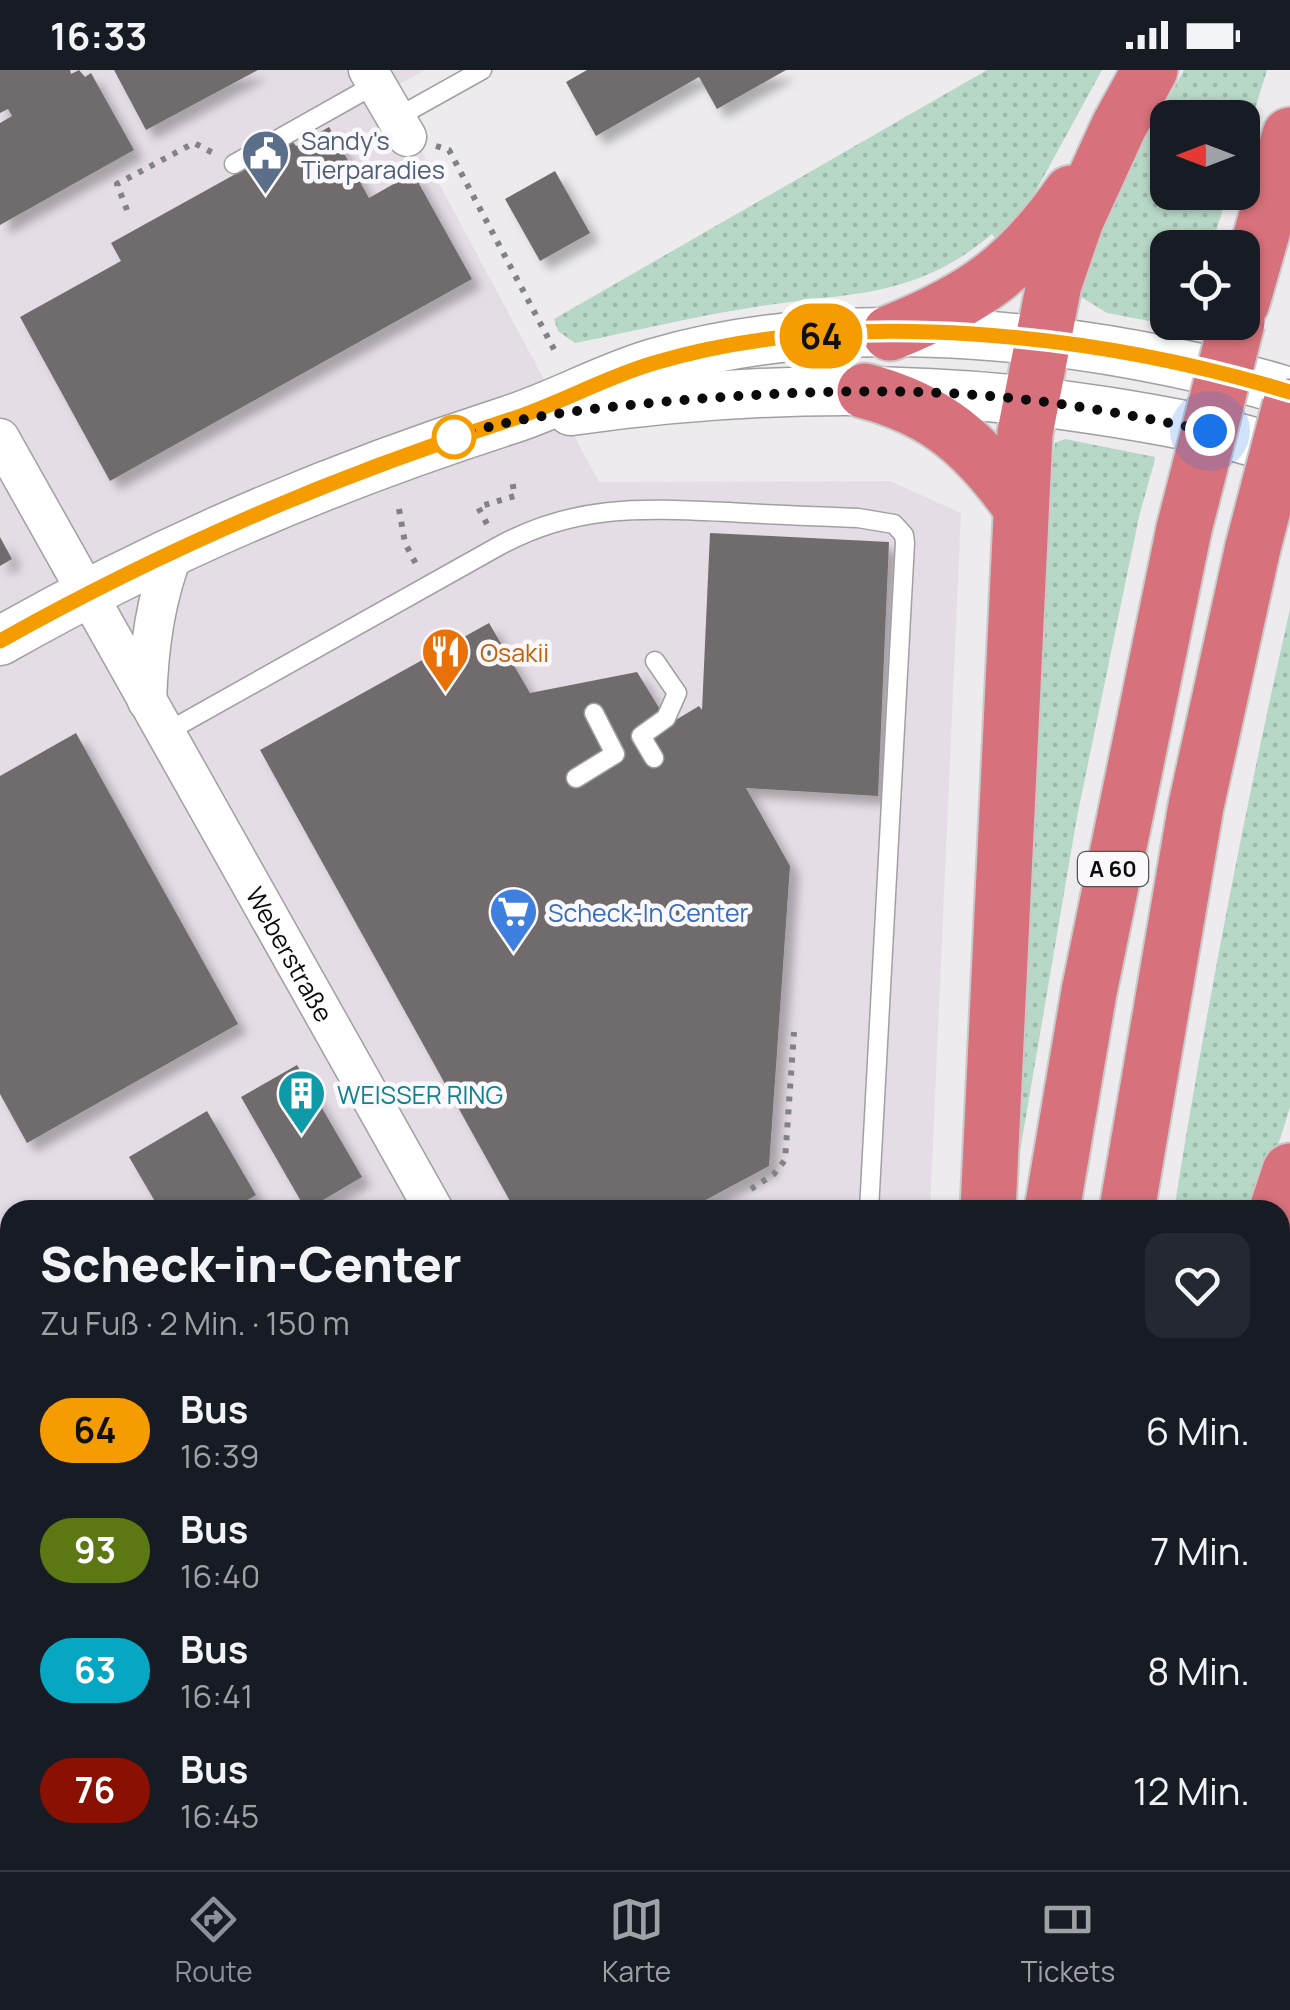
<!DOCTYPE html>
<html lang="de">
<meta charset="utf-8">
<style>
:root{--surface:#171b24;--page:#242831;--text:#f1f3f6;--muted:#9ea1a6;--line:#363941;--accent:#8c9099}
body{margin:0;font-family:Manrope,sans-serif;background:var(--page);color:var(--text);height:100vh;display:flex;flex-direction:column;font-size:38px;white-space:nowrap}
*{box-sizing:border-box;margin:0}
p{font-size:32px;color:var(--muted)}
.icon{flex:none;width:55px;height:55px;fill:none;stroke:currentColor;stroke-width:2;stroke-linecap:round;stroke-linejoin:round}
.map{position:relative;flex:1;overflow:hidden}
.sheet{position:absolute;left:0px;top:1130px;width:1290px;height:670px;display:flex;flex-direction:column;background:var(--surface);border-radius:30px 30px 0 0;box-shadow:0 2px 8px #0004}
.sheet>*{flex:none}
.badge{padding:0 20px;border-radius:32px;font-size:35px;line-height:65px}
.needle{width:65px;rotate:270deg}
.controls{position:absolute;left:1150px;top:30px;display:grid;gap:20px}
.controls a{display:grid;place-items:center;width:110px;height:110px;border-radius:20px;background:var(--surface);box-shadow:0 2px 8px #0004;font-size:50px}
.you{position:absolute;width:50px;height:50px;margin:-25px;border:8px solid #fff;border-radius:50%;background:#1a73e8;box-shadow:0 0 0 15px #1a73e833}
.map>.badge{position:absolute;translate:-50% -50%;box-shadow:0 0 0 5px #fff}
.round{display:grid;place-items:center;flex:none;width:105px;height:105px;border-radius:20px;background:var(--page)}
.overview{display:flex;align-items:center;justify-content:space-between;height:170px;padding:0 40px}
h1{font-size:48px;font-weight:800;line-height:75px}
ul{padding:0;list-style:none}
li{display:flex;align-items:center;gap:30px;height:120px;padding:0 40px}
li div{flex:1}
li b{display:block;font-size:38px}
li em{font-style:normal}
li .badge{min-width:110px;font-weight:700;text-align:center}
.status{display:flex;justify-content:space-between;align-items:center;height:70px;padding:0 50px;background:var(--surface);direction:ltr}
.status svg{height:28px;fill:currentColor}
.tabs{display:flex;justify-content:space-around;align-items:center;height:140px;border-top:2px solid var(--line);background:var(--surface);font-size:28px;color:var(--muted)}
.tabs a{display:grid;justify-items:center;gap:5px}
.tabs .active{color:var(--accent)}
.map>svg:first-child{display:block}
.built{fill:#e5dde6}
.grass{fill:url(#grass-dots)}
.building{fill:#706c6d;filter:url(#shadow)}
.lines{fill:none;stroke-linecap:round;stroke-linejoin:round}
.service-casing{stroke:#a29fa2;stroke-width:21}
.minor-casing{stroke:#a29fa2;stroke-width:41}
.tertiary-casing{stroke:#a29fa2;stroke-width:51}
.motorway-casing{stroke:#cac9ca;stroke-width:59}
.path{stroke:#828183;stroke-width:6;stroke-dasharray:5 8;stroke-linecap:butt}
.service{stroke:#fff;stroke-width:18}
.minor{stroke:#fff;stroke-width:38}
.tertiary{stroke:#fff;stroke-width:48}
.motorway{stroke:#d7717b;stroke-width:55}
.motorway-bridge-casing{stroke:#cac9ca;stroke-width:59;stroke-linecap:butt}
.motorway-bridge{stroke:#d7717b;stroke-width:55}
.line-casing{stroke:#fff;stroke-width:22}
.line{stroke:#f59c00;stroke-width:15}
.walk{stroke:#0c0b0c;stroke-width:10;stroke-dasharray:0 18}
.stop-dot{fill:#fff;stroke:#f59c00;stroke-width:5}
.labels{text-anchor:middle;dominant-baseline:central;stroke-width:9;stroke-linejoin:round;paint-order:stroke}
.shield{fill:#fbf8fb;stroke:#545254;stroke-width:2.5}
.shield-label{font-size:22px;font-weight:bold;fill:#0c0b0c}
.service-label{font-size:25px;fill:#4e5e75;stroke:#fbf8fb;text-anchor:start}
.food-label{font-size:25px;fill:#c56008;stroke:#fbf8fb;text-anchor:start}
.shop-label{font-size:25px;fill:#366cbe;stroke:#fbf8fb;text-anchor:start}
.street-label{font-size:25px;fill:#0c0b0c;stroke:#fbf8fb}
.culture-label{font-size:25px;fill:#0d838f;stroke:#fbf8fb;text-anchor:start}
</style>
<div class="status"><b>16:33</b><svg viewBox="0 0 49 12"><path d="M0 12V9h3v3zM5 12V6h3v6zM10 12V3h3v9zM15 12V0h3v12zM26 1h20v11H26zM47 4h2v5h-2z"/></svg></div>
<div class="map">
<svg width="1290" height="1800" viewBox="0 0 1290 1800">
<defs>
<pattern id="grass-dots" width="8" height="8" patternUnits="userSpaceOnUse" patternTransform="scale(2.5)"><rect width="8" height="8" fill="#b7d8c7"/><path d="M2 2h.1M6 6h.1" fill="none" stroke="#9cb8aa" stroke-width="1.8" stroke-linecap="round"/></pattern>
<filter id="shadow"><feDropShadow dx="9" dy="9" stdDeviation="5" flood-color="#0004"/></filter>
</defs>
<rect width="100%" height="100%" fill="#edebee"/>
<g class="built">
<path d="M 0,0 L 425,0 L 389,20 L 599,412 L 890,411 L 961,443 L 930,1140 L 10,1140 L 10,1790 L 860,1790 L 860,1800 L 0,1800 Z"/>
<path d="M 1290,1487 L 1290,1800 L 1183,1800 L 1187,1790 L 1280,1790 L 1280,1516 Z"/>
</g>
<g class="grass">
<path d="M 987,0 L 1102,0 L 1004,179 L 992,164 C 914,230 849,222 755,237 C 695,246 635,261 575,273 L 558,261 L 554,249 Z"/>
<path d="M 1184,0 L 1267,0 L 1243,78 L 1242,48 L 1168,48 L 1168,122 L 1228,123 L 1211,177 L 1168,178 L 1168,252 L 1190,253 L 1186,258 L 1107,243 L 1068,219 L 1080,186 Z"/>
<path d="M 1065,369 L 1155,387 L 1155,389 L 1139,447 L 1077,747 L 1010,1140 L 1037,385 L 1053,386 L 1055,373 Z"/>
<path d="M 1290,539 L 1290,1037 L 1258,1140 L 1174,1140 C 1206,939 1245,738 1290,539 Z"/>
<path d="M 1290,1162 L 1290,1445 L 1280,1473 L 1280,1192 Z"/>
<path d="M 1124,1790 L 1210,1790 L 1210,1800 L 1123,1800 Z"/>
</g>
<g class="building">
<path d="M 0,0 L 70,0 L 71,4 L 79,0 L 85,7 L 91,3 L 134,80 L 0,155 L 0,53 L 12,46 L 8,39 L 0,43 Z"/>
<path d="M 114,0 L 258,0 L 146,60 Z"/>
<path d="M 587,0 L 786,0 L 717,39 L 699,7 L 596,66 L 566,12 Z"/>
<path d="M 329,57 L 369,128 L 413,103 L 472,209 L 110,411 L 20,247 L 121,191 L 111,173 L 293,72 L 296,76 Z"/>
<path d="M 555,101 L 590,163 L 540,191 L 505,129 Z"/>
<path d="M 710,463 L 889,472 L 878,726 L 746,718 L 790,796 L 769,1096 L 687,1140 L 515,1140 L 260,680 L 489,553 L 530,623 L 637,602 L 669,654 L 699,636 L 702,640 Z"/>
<path d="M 0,467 L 12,489 L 0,496 Z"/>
<path d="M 76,663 L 238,954 L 27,1073 L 0,1024 L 0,706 Z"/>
<path d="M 297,995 L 362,1107 L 306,1140 L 241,1027 Z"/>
<path d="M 207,1041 L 256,1125 L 231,1140 L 160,1140 L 129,1087 Z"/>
<path d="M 0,1540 L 10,1558 L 10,1698 L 0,1703 Z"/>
<path d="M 45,1790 L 166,1790 L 171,1800 L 50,1800 Z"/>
<path d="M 313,1790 L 354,1790 L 359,1800 L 294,1800 Z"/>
<rect x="604" y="1790" width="160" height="10"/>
</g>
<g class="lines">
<defs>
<g id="service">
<path d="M 396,48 L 482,0"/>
<path d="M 234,94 L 376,14"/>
<path d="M 165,663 L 497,477 C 575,434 642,438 728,442 C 771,445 815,446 858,448 L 894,454 L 904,465 L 905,473 L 869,1140"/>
<path d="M 654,688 L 641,666 L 666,648 L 677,623 L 655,591"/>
<path d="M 576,708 L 615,684 L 594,643"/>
<path d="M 1280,1661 L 1290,1614"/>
<path d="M 1262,1800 L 1263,1790"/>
</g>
<g id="minor">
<path d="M 368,0 L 407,67"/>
<path id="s1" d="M 0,368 L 434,1140"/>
<path d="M 147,631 C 149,577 155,529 175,479"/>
<path d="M 491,1800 L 497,1790"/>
</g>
<g id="tertiary">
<path d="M 571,341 C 747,316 928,313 1104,341 C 1167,351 1230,362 1290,384"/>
<path d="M 0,571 C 162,479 329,408 506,351 C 557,335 603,308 654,293 C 845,236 1102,265 1290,322"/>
</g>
<g id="motorway">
<path d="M 1242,232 L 1290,65"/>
<path d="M 890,263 C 975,229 1018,198 1071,123"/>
<path d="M 865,321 C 938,340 976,375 1020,436"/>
<path d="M 988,1140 L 1025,363 L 1054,214 L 1076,150 L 1119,56 L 1150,0"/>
<path d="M 1052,1140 L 1089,922 L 1184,459"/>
<path d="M 1127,1140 L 1196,736 L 1253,477"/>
<path d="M 1277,1140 L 1290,1101"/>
<path d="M 974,1800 L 975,1790"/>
<path d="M 1074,1800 L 1077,1790"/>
</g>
</defs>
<use href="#service" class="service-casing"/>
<use href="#minor" class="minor-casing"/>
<use href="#tertiary" class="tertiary-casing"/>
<use href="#motorway" class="motorway-casing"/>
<g class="path">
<path d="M 436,76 L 449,80 L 557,285"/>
<path d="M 127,140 L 117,114 L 194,73 L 215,84"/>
<path d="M 399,439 L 405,473 L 417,496"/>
<path d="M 487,454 L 478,437 L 515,426 L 512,411"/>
<path d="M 751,1119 L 774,1104 L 785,1090 L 794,962"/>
</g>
<use href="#service" class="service"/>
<use href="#minor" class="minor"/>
<use href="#tertiary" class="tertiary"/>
<use href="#motorway" class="motorway"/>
<defs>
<g id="motorway-bridge">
<path d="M 1184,459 L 1237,252"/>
<path d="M 1253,477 L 1290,336"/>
</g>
</defs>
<use href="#motorway-bridge" class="motorway-bridge-casing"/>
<use href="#motorway-bridge" class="motorway-bridge"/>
</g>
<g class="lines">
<defs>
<path id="line" d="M 0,571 C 162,480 329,408 506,351 C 557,335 603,308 654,293 C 848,235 1099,264 1290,322"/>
</defs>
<use href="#line" class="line-casing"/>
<use href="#line" class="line"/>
<path class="walk" d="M 454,367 C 525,344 598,338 672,331 C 790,321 910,316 1029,330 C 1090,337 1150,349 1210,361"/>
</g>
<defs>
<symbol id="civic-pin" viewBox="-11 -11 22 30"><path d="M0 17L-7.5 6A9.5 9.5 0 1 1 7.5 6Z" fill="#5c6f8a" stroke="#fbf8fb"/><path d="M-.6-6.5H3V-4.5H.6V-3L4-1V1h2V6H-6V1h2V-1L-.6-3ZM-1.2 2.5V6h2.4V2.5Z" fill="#fff"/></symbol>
<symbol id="restaurant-pin" viewBox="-11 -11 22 30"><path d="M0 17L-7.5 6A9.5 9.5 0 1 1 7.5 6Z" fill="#e8710a" stroke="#fbf8fb"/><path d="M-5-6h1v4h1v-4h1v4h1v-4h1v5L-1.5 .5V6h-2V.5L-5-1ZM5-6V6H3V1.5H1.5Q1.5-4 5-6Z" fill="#fff"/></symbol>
<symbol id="supermarket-pin" viewBox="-11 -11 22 30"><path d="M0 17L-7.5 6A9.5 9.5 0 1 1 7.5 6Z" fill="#3f7fe0" stroke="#fbf8fb"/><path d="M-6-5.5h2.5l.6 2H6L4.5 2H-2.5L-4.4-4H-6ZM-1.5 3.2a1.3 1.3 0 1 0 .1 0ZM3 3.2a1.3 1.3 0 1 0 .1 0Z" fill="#fff"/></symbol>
<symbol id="building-pin" viewBox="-11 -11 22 30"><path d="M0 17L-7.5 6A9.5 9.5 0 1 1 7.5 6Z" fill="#0f9aa8" stroke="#fbf8fb"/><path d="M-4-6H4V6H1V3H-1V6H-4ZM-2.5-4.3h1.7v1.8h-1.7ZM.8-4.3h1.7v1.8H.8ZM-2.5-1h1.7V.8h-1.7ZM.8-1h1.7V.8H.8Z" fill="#fff"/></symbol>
</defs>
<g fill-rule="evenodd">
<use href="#civic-pin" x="238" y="56" width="55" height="75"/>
<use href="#restaurant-pin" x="418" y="554" width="55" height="75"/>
<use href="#supermarket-pin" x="486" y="814" width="55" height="75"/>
<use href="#building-pin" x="274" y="996" width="55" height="75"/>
</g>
<circle class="stop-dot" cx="454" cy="367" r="20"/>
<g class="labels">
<rect class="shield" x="1078" y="782" width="70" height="34" rx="8"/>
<g class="shield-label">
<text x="1113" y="799">A 60</text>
</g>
<g class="service-label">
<text x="301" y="70">Sandy's<tspan x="301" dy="29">Tierparadies</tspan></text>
</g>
<g class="food-label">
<text x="480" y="582">Osakii</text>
</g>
<g class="shop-label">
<text x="548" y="842">Scheck-In Center</text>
</g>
<g class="street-label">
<text stroke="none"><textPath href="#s1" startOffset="592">Weberstraße</textPath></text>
</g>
<g class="culture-label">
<text x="337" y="1024">WEISSER RING</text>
</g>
</g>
</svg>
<div class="controls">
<a><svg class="needle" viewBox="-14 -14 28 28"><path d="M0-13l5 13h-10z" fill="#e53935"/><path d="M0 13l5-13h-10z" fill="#9ea1a6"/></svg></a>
<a><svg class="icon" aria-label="locate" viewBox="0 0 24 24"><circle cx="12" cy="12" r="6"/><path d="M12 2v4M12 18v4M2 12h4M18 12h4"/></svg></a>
</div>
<div class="you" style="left:1210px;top:361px"></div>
<b class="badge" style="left:821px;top:266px;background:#f59c00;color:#111">64</b>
<section class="sheet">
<div class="overview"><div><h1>Scheck-in-Center</h1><p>Zu Fuß · 2 Min. · 150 m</p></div><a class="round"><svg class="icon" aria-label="heart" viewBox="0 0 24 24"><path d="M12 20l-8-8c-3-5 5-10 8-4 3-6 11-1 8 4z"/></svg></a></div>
<ul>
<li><span class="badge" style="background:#f59c00;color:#111">64</span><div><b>Bus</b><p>16:39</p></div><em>6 Min.</em></li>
<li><span class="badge" style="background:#5b7813;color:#fff">93</span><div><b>Bus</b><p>16:40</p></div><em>7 Min.</em></li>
<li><span class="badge" style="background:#06a7c3;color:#fff">63</span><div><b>Bus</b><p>16:41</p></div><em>8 Min.</em></li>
<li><span class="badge" style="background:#8a1002;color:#fff">76</span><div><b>Bus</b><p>16:45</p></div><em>12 Min.</em></li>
</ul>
</section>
</div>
<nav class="tabs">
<a class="active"><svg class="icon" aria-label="directions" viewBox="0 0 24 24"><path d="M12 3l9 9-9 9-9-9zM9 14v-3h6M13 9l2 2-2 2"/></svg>Route</a>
<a><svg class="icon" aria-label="map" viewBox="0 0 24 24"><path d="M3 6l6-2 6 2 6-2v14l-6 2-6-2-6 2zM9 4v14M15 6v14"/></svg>Karte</a>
<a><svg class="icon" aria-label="tickets" viewBox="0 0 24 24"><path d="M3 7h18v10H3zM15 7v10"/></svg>Tickets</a>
</nav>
